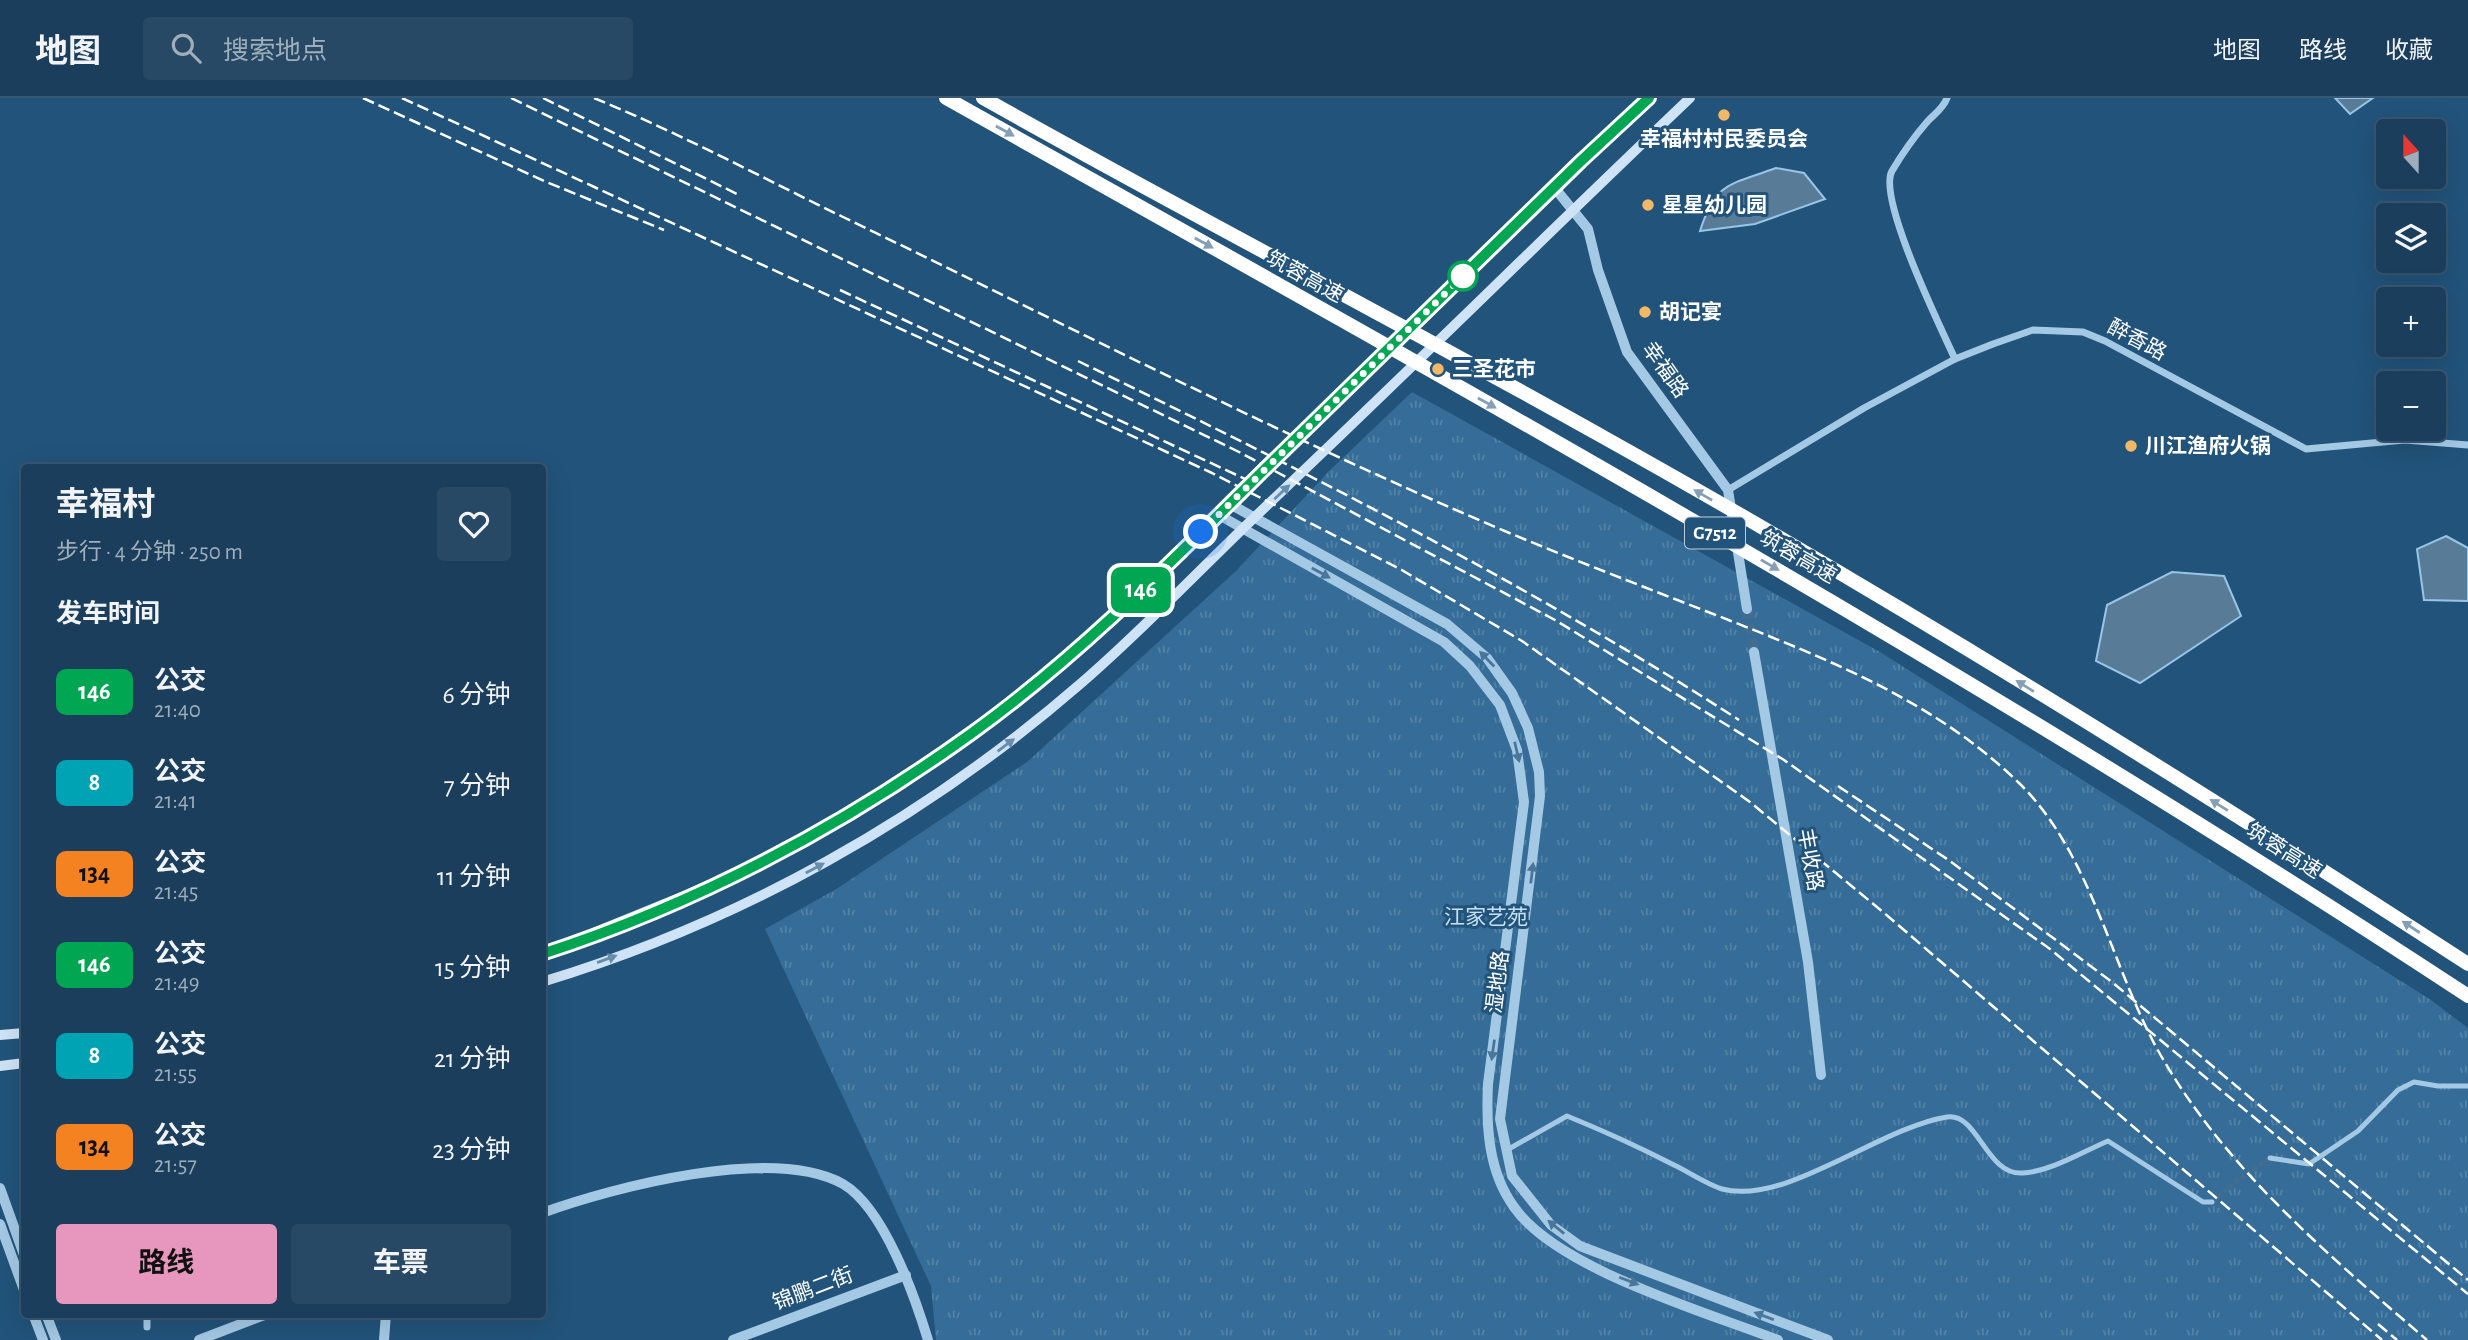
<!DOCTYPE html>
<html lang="zh">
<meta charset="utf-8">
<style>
:root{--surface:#1a3e5c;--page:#274965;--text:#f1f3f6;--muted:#9faebb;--line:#385772;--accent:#e797bd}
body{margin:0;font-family:"Alegreya Sans","Noto Sans SC",sans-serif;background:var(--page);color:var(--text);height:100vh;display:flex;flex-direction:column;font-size:26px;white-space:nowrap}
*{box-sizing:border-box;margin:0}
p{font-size:23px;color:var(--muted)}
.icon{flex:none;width:38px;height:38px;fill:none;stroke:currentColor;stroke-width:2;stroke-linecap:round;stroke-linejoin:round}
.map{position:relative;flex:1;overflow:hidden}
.side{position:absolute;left:21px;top:366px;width:525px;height:854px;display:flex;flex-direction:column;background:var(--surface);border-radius:7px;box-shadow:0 7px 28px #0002,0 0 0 2px var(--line)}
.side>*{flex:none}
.badge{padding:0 14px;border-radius:10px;font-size:24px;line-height:46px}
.needle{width:46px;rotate:339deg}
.controls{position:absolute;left:2376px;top:21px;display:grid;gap:14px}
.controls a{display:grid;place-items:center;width:70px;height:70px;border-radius:7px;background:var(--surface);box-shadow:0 7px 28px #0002,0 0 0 2px var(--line);font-size:35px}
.you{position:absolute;width:35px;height:35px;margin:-18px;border:5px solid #fff;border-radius:50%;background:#1a73e8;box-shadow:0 0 0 10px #1a73e833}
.map>.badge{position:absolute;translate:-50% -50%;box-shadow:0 0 0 4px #fff}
h2{padding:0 35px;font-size:26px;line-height:63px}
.round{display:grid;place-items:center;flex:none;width:74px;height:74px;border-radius:7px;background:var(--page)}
.summary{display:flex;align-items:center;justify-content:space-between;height:119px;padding:0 35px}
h1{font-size:33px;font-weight:700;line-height:52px}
.primary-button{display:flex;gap:14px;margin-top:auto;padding:14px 35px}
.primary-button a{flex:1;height:80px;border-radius:7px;background:var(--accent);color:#111;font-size:28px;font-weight:700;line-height:80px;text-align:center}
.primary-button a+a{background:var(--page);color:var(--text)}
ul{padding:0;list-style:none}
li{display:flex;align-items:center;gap:21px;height:91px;padding:0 35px}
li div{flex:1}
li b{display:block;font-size:26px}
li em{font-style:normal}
li .badge{min-width:77px;font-weight:700;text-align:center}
header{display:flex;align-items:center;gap:42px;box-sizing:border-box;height:98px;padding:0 35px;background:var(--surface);border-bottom:2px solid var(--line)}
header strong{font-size:33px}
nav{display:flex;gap:38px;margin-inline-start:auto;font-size:24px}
.search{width:490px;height:63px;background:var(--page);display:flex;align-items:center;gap:18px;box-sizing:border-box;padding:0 24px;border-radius:7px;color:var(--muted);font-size:26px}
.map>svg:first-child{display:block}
.park{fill:url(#park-tufts)}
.water{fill:#587c98;stroke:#98c5e6;stroke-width:2}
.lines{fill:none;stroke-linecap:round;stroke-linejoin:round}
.pedestrian-tunnel{stroke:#436d8e;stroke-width:5;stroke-dasharray:5 2.5;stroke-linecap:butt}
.tertiary-tunnel{stroke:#436d8e;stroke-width:10;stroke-dasharray:10 5;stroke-linecap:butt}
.pedestrian{stroke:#a4c9e5;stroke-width:5}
.minor{stroke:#a4c9e5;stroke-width:7}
.tertiary{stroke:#a4c9e5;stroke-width:10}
.secondary{stroke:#cee3f5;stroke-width:10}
.rail{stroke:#fff;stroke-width:2.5;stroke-dasharray:12 5;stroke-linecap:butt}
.motorway-bridge{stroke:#fff;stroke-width:14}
.oneway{fill:#85a0b6}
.oneway2{fill:#678dab}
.oneway3{fill:#49769a}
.line-casing{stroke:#fff;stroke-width:16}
.line{stroke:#00a651;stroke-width:10}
.walk{stroke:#fff;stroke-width:7;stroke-dasharray:0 12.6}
.poi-dot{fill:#f1b966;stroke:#22537a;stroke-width:2.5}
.stop-dot{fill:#fff;stroke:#00a651;stroke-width:3.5}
.labels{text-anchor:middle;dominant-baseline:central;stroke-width:6;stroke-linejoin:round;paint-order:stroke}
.shield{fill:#22537a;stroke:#bdcbd7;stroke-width:2}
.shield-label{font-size:19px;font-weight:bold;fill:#fff}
.poi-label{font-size:21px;font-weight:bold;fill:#fff;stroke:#22537a;text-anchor:start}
.street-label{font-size:21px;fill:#fff;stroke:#22537a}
.park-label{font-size:21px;fill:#c7e1f4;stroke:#22537a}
</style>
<header>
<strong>地图</strong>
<div class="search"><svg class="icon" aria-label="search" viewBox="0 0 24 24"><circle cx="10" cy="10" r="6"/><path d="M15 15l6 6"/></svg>搜索地点</div>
<nav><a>地图</a><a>路线</a><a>收藏</a></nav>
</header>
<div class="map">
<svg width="2468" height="1242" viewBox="0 0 2468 1242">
<defs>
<pattern id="park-tufts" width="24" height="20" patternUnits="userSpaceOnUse" patternTransform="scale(1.75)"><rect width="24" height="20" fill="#356d98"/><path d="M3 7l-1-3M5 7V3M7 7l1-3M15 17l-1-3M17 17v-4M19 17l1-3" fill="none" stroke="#5383a7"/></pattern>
</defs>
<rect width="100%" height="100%" fill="#22537a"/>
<path class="park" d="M 1412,294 L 1880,554 L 2431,902 L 2468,930 L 2468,1242 L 936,1242 L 931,1188 L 765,831 L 838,790 L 1027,664 L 1236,473 L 1329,373 Z"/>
<g class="water">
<path d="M 2335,0 L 2373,0 L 2350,16 Z"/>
<path d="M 1776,70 L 1804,75 L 1825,101 L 1755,126 L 1700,133 C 1716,83 1730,87 1776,70 Z"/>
<path d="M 2446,438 L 2468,450 L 2468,503 L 2424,502 L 2417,451 Z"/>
<path d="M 2172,474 L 2224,478 L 2241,518 L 2140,585 L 2096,563 L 2107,507 Z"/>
</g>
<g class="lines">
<path class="pedestrian-tunnel" d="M 2212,1104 L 2239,1081 L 2270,1060"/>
<path class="tertiary-tunnel" d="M 1747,511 L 1754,554"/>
<g class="pedestrian">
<path d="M 1507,1052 L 1567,1018 C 1604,1033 1639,1049 1674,1067 C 1689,1074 1706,1086 1722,1091 C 1786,1108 1878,1030 1947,1019 C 1978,1014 1986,1078 2023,1075 C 2052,1073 2082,1054 2108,1043 L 2203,1104 L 2212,1104"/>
<path d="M 2270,1060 L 2309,1066 L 2358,1033 L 2398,992 L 2414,984 L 2438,988 L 2468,988"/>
</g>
<g class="minor">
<path d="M 1947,0 C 1943,11 1934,16 1927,24 C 1914,39 1902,56 1892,73 C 1877,100 1941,230 1955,261"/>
<path d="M 1728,392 L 1864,310 L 1955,261 L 1993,246 L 2033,232 L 2083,234 L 2105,243 L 2306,351 L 2405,342 L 2468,347"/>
<path d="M 147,1216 L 147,1229"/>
</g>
<g class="tertiary">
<path d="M 1554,89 L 1588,131 L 1598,172 L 1627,254 L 1728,392 L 1747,511"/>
<path d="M 1230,406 L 1447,526 L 1487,560 L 1512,595 L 1528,630 L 1539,674 L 1540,698 L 1500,1021 L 1512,1078 L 1551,1127 L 1580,1148 L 1828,1242"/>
<path d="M 1219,417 L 1444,544 L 1470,568 L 1500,607 L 1517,652 L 1524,704 L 1488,986 C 1486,1028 1488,1073 1514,1109 C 1557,1171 1706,1214 1778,1242"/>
<path d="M 1754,554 L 1808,864 L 1821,977"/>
<path d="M 0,1090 L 24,1157"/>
<path d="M 542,1115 C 614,1089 773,1047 843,1086 C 884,1110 915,1199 928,1242"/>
<path d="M 0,1126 L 24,1192"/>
<path d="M 33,1216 L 43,1242"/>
<path d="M 46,1216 L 56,1242"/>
<path d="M 199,1242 L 267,1216"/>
<path d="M 384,1242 L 386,1216"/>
<path d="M 733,1242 L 906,1177"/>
</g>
<g class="secondary">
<path d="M 542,856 L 758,768 L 824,733 L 973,635 L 1054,571 L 1167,468 L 1581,63 L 1649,0"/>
<path d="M 542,884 C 740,824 923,722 1079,587 C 1143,532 1200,471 1260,414 C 1405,277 1546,137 1690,0"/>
<path d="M 0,937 L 24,935"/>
<path d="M 0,968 L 24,965"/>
</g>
<g class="rail">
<path d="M 363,0 L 544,83 L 664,132"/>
<path d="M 402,0 L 1212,375 L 1400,471 L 1522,543 L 1750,704 L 1883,814 L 2382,1242"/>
<path d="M 511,0 L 1239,354 L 1555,522 L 1784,662 L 2050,851 L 2468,1196"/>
<path d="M 543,0 L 741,98"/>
<path d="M 594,0 C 679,35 761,79 843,119 C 1050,219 1254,324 1465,416 C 1552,454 1642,488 1731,523 C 1835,564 1938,606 2019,685 C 2089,753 2111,865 2156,949 C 2222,1068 2326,1155 2427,1242"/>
<path d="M 840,192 L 1258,387"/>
<path d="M 1078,263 C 1304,373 1527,485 1739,622"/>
<path d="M 1838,688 L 1950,763 L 2112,884 L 2468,1182"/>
<path d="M 2378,1226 L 2397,1242"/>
</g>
<g class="motorway-bridge">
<path d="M 946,0 C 1460,288 1976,574 2468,898"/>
<path d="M 983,0 C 1189,116 1399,224 1605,340 C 1899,504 2186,683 2468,866"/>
</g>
</g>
<defs><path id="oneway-solid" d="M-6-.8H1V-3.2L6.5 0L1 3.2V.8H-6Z" transform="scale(1.75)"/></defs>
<g class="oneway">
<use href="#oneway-solid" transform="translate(1005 33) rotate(29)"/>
<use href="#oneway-solid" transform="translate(1204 145) rotate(29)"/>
<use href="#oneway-solid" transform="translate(1487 305) rotate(29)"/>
<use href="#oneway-solid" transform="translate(1703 397) rotate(-150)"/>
<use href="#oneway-solid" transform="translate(1770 467) rotate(30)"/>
<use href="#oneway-solid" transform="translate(2025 588) rotate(-148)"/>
<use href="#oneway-solid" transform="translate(2219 707) rotate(-148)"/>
<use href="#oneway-solid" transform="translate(2411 829) rotate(-147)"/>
</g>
<g class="oneway2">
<use href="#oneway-solid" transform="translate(1282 394) rotate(-43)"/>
<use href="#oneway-solid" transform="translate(1006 647) rotate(-37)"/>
<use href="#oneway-solid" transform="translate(815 770) rotate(-28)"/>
<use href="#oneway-solid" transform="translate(607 861) rotate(-20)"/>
</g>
<g class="oneway3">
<use href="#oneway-solid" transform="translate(1321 475) rotate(29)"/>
<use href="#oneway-solid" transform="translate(1487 561) rotate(-134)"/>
<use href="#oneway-solid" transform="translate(1517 654) rotate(77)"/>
<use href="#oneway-solid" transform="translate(1532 775) rotate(-83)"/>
<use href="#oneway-solid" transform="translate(1493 952) rotate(98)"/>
<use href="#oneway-solid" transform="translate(1556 1129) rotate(-141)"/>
<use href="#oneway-solid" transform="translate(1629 1183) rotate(21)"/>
<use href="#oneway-solid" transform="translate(1764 1218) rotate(-159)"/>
</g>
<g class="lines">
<defs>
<path id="line" d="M 542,856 C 696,806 840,730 972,635 C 1079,558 1173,462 1267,369 C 1372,267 1476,165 1581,63 L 1649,0"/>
</defs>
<use href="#line" class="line-casing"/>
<use href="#line" class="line"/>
<path class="walk" d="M 1201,434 L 1463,178"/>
</g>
<g class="poi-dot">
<circle cx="1724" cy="17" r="7"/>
<circle cx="1648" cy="107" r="7"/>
<circle cx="1645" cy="214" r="7"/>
<circle cx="1438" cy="271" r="7"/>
<circle cx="2131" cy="348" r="7"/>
</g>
<circle class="stop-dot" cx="1463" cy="178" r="14"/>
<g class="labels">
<rect class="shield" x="1685" y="419.5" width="60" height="31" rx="5"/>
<g class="shield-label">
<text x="1715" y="435">G7512</text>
</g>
<g class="poi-label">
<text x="1724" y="41" text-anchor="middle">幸福村村民委员会</text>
<text x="1662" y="107">星星幼儿园</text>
<text x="1659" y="214">胡记宴</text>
<text x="1452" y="271">三圣花市</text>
<text x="2145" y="348">川江渔府火锅</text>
</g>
<g class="street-label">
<text transform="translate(1305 179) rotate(29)">筑蓉高速</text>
<text transform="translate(2137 242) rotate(28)">醉香路</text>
<text transform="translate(1665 272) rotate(55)">幸福路</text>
<text transform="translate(1798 459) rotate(30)">筑蓉高速</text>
<text transform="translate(2284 753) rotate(32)">筑蓉高速</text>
<text transform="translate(1810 762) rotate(80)">丰收路</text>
<text transform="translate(1498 884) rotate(-83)">湿地路</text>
<text transform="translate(813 1191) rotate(-21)">锦鹏二街</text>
</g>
<g class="park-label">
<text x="1486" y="819">江家艺苑</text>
</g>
</g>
</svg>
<div class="controls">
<a><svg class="needle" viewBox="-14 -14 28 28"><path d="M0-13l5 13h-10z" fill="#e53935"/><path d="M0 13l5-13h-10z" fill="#9faebb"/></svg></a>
<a><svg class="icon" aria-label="layers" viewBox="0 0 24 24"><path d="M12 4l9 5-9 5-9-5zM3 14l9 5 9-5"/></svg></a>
<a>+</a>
<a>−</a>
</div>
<div class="you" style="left:1201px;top:434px"></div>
<b class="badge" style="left:1141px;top:492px;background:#00a651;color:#fff">146</b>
<section class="side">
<div class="summary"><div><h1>幸福村</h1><p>步行 · 4 分钟 · 250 m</p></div><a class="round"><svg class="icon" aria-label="heart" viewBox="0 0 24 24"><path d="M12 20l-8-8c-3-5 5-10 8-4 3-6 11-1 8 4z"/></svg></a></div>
<h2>发车时间</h2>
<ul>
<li><span class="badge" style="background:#00a651;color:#fff">146</span><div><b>公交</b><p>21:40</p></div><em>6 分钟</em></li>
<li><span class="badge" style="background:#00a3b4;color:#fff">8</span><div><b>公交</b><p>21:41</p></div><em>7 分钟</em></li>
<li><span class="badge" style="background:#f58220;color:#111">134</span><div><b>公交</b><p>21:45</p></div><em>11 分钟</em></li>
<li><span class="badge" style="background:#00a651;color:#fff">146</span><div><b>公交</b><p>21:49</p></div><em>15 分钟</em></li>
<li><span class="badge" style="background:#00a3b4;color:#fff">8</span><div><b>公交</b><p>21:55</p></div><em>21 分钟</em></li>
<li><span class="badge" style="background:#f58220;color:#111">134</span><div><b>公交</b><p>21:57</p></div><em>23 分钟</em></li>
</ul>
<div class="primary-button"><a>路线</a><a>车票</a></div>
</section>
</div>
